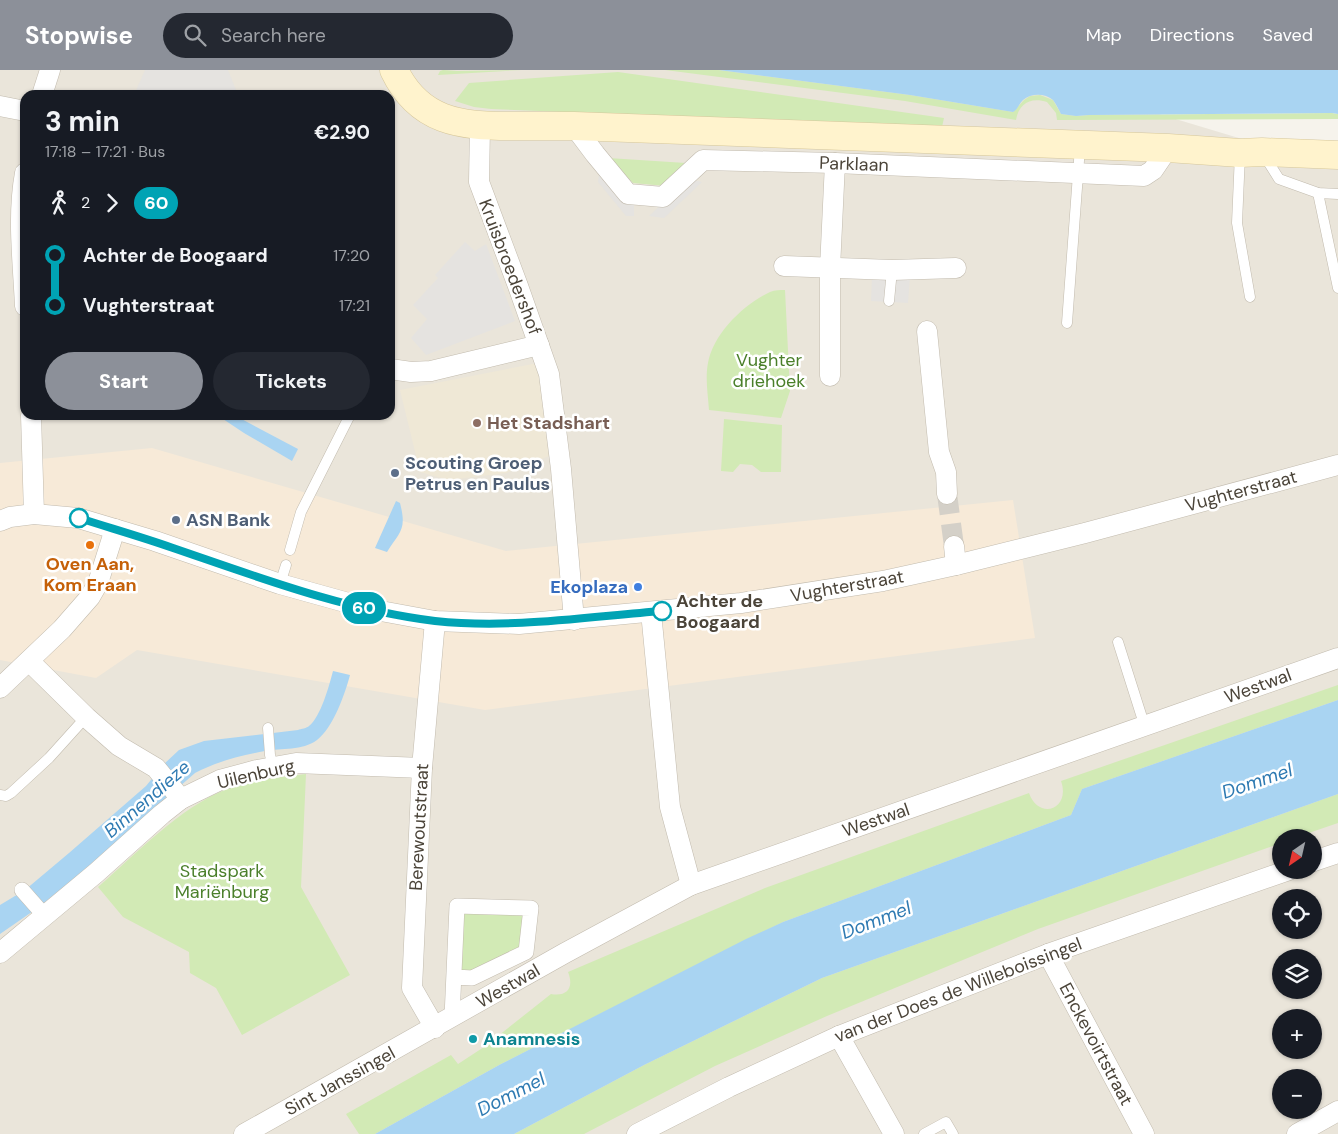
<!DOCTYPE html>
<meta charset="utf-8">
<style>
:root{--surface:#171b24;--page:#242831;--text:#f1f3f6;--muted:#9ea1a6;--accent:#8c9099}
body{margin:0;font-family:"DM Sans",sans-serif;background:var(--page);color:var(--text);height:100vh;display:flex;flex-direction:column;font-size:19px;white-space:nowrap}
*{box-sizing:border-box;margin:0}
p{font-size:16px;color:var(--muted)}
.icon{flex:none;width:28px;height:28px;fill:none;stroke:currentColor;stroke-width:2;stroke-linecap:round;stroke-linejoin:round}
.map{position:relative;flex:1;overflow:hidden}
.sheet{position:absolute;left:20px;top:20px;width:375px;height:330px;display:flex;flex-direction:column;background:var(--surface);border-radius:15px;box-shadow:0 1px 4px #0004}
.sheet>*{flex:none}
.badge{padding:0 10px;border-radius:16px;font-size:18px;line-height:32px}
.needle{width:32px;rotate:214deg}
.fabs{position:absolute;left:1272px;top:759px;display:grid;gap:10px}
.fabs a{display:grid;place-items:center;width:50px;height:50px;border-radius:50%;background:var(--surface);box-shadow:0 1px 4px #0004;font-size:25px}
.map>.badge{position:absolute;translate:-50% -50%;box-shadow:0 0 0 2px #fff}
.legs{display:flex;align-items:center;gap:8px;height:55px;padding:0 25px;font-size:16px}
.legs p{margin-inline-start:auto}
.summary{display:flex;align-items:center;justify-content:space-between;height:85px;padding:0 25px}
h1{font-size:28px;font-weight:700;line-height:38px}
.primary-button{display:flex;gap:10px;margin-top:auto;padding:10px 25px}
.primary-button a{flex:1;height:58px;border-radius:30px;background:var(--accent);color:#fff;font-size:20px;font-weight:700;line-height:58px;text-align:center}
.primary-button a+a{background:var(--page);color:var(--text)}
ul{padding:0 25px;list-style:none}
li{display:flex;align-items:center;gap:18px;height:50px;font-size:19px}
li i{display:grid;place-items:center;width:8px;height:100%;margin:0 6px;background:currentColor}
li i::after{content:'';width:12px;height:12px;margin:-6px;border:4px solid;border-radius:50%;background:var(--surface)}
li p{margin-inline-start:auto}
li:first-child i{background:linear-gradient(#0000 50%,currentColor 0)}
li:last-child i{background:linear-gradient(currentColor 50%,#0000 0)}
header{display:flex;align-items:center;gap:30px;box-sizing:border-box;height:70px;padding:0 25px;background:var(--accent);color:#fff}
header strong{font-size:24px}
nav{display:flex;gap:28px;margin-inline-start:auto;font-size:18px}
.search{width:350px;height:45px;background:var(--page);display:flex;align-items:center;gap:12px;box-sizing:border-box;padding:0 18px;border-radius:28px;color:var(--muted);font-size:19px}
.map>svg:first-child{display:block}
.residential{fill:#eae5da;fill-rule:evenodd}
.commercial{fill:#f7ead8}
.education{fill:#efe8d6}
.green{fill:#d2eab5}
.parking{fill:#e5e3e0}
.water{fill:#a9d4f2}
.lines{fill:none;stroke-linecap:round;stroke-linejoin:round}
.minor-tunnel{stroke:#d4d0c8;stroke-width:20;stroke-dasharray:20 10;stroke-linecap:butt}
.service-casing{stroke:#c2bbae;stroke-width:11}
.pedestrian-casing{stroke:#c2bbae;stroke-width:16}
.minor-casing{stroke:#c2bbae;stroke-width:21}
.secondary-casing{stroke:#d6c79b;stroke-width:29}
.service{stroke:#fff;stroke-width:10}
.pedestrian{stroke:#fff;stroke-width:15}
.minor{stroke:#fff;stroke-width:20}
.secondary{stroke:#fff3cd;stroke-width:28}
.line-1-casing{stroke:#fff;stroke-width:11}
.line-1{stroke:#00a3b4;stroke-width:8}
.education-dot{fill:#8d6e63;stroke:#fff;stroke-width:2}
.service-dot{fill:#5c6f8a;stroke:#fff;stroke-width:2}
.stop-1-dot{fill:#fff;stroke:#00a3b4;stroke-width:2.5}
.food-dot{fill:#e8710a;stroke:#fff;stroke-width:2}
.shop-dot{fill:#3f7fe0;stroke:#fff;stroke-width:2}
.culture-dot{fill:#0f9aa8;stroke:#fff;stroke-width:2}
.labels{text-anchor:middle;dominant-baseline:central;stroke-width:5;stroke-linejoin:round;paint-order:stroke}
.street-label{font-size:18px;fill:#4b4439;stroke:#fff}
.park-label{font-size:18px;fill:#4a7f2a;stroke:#fff}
.education-label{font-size:18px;font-weight:bold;fill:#785e54;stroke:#fff;text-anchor:start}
.service-label{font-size:18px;font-weight:bold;fill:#4e5e75;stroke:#fff;text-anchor:start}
.food-label{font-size:18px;font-weight:bold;fill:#c56008;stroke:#fff}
.shop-label{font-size:18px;font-weight:bold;fill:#366cbe;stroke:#fff;text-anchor:end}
.stop-label{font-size:18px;font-weight:bold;fill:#4b4439;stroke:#fff;text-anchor:start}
.culture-label{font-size:18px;font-weight:bold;fill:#0d838f;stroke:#fff;text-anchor:start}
.water-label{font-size:19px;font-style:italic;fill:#2e7ab2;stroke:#fff}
</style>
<header>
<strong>Stopwise</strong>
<div class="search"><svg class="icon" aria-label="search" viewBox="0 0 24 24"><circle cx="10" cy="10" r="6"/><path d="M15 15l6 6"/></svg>Search here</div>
<nav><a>Map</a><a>Directions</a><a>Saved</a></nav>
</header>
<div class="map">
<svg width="1338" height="1064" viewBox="0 0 1338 1064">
<rect width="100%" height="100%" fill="#f6f3ec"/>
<path class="residential" d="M 0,0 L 807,0 L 1079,20 L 1338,98 L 1338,1064 L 0,1064 ZM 25,25 L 390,25 L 390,345 L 25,345 ZM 1281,768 L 1314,768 L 1314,800 L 1281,800 ZM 1281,828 L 1314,828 L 1314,860 L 1281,860 ZM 1281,888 L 1314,888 L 1314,920 L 1281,920 ZM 1281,948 L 1314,948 L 1314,980 L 1281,980 ZM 1281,1008 L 1314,1008 L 1314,1040 L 1281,1040 Z"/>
<path class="commercial" d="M 152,378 L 506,481 L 1013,430 L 1035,568 L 485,640 L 137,580 L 96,608 L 0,590 L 0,393 Z"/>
<path class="education" d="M 538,293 L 549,386 L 506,403 L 449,410 L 420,402 L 400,320 Z"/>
<g class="green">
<path d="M 443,0 L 457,1 L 522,0 L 438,5 L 440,1 Z"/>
<path d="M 665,0 L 719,0 L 910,25 L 1013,42 L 1024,30 L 1030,26 L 1040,25 L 1053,30 L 1061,44 L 1076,46 L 1089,45 L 1332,43 L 1338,44 L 1338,49 L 1057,50 L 1056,43 L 1047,32 C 1031,27 1019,33 1016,50 L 905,31 Z"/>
<path d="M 618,2 L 944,48 L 942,57 L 491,39 L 474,37 L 455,31 L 469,13 Z"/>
<path d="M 608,88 L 686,93 L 666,116 L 633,113 Z"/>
<path d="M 785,220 L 790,321 L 781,348 L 709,340 C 708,325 705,308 708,293 C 713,264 744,234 770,222 C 775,220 780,220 785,220 Z"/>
<path d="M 724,349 L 782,355 L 781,402 L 761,402 L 752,395 L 740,394 L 733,402 L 721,401 Z"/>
<path d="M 1338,615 L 1338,630 L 1082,719 L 1071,745 L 783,852 L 501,994 L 375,1064 L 359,1064 L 346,1044 L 451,985 L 458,994 L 484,977 L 551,924 C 568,927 574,917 568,902 L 765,818 L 1029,723 C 1039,751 1071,739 1061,711 Z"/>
<path d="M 306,704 L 301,817 L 350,905 L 242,965 L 216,918 L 190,903 L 189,882 L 123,847 L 98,817 C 136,784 180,737 227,719 C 252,710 280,707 306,704 Z"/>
<path d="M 1338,724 L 1338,753 L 1297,767 L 1281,768 L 1281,773 L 1038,859 L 827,946 L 715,996 L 584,1064 L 514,1064 L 644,995 L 822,908 Z"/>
<path d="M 462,841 L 527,842 L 523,879 L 471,904 L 460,903 Z"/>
</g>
<g class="parking">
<path d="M 145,0 L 228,0 L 238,25 L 134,25 Z"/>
<path d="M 600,95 L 634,134 L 634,146 L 626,146 L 598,112 Z"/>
<path d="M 688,109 L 702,112 L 664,148 L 649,146 Z"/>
<path d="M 465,172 L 475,181 L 486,174 L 515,251 L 426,285 L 411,268 L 427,249 L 413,235 L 438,208 L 435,205 Z"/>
<path d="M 872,205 L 910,207 L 908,233 L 871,231 Z"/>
</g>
<g class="water">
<path d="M 719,0 L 1338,0 L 1338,44 L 1332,43 L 1089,45 L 1076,46 L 1061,44 C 1059,40 1056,34 1053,30 C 1045,23 1031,23 1023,30 C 1019,34 1018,39 1013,42 L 910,25 Z"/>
<path d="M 217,345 L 234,345 L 298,379 L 292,391 L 244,363 Z"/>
<path d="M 396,431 L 400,433 C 407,460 400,461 387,482 L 375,478 Z"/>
<path d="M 333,601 L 350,605 C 345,624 333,658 317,670 C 302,681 282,678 265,681 C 240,686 218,691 195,703 L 83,801 L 39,837 L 0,864 L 0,835 L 25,820 L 69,783 L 146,716 L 164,694 L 179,680 L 204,671 L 298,660 C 301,659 307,658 309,656 C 321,646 329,616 333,601 Z"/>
<path d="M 1338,630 L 1338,724 L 822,908 L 644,995 L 514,1064 L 375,1064 L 501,994 L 746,869 L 783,852 L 1071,745 L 1082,719 Z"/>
</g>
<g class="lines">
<path class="minor-tunnel" d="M 947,424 L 954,476"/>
<defs>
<g id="service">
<path d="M 1240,84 L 1237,153 L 1250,227"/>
<path d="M 1264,85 L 1279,109 L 1318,123 L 1338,124"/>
<path d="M 1318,123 L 1338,218"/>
<path d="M 889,231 L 892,200"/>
<path d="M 1067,253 L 1080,77"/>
<path d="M 290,480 L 301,442 L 350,345"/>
<path d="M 280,514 L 286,495"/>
<path d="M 1118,572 L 1145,657"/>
<path d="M 268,658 L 270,685 L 273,697"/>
<path d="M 0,725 L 6,726 L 11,723 L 49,688 L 86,647"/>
<path d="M 924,1064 L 946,1052 L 953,1064"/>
</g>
<g id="pedestrian">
<path d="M 22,820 L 44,845"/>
<path d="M 452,947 L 457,836 L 531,838 L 526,882 L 472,908 L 455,907"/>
</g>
<g id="minor">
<path d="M 42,25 L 50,0"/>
<path d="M 0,36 L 25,41"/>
<path d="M 480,56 L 479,112 L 518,216 L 549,304 L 561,399 L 574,550"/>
<path d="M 574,56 L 595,84 L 628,124 L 663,127 L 703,90 L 835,93 L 1144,106 L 1153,100 L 1168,78"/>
<path d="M 25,103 C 17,146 23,192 25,236"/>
<path d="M 784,196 L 892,200 L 956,198"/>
<path d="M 927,261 L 939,382 L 946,402 L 947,424"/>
<path d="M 390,299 L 411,302 L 431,301 L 539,275"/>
<path d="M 830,306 L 830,198 L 835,93"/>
<path d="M 31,345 L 34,444"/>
<path d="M 0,451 L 10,447 L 34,444 L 78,448 L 155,471 L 280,514 L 370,539 L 435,551 L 519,554 L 741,533 L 883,511 L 956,495 L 1085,463 L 1338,395"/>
<path d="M 954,476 L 956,495"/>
<path d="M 651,542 L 670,737 L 691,815"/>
<path d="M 29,591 L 86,647 L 119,676 L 156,698 L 181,729"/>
<path d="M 0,618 L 62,559 L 90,527 L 98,513 L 115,459"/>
<path d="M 1314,791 L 1338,783"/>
<path d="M 0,883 L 96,803 L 162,744 L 181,729 L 220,710 L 257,700 L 296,693 L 422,698"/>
<path d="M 1048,884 L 1144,1064"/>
<path d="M 435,958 L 412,918 L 422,698 L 435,551"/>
<path d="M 839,966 L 894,1064"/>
<path d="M 244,1064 L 565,883 L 691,815 L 1338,588"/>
<path d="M 637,1064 L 729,1017 L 839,966 L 1048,884 L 1289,800"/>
<path d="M 1297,1064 L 1338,1041"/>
</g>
<path id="secondary" d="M 394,0 C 419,52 460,56 512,56 C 532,56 553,56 574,56 L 1168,78 L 1240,83 L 1262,82 L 1338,85"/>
</defs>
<use href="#service" class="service-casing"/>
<use href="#pedestrian" class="pedestrian-casing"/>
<use href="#minor" class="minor-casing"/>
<use href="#secondary" class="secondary-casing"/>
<use href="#service" class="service"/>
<use href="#pedestrian" class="pedestrian"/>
<use href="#minor" class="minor"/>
<use href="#secondary" class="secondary"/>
</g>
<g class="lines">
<defs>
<path id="line-1" d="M 79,448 C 110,458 142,467 173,478 C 258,507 345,540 435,551 C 511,559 586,547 662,541"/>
</defs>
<use href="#line-1" class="line-1-casing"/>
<use href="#line-1" class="line-1"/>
</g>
<circle class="education-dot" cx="477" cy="353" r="5"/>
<g class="service-dot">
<circle cx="395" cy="403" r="5"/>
<circle cx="176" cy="450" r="5"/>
</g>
<g class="stop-1-dot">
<circle cx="79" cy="448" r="9"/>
<circle cx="662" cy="541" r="9"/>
</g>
<circle class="food-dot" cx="90" cy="475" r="5"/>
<circle class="shop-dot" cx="638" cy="517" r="5"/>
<circle class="culture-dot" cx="473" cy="969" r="5"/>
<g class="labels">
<g class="street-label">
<text transform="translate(854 94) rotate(2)">Parklaan</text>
<text transform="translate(510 197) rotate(69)">Kruisbroedershof</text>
<text transform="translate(1241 421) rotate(-15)">Vughterstraat</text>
<text transform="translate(847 516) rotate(-10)">Vughterstraat</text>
<text transform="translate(1258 616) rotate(-20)">Westwal</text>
<text transform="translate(256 704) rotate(-13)">Uilenburg</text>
<text transform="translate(876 750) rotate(-19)">Westwal</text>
<text transform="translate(419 757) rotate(-87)">Berewoutstraat</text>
<text transform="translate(508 916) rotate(-30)">Westwal</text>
<text transform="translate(958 920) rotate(-21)">van der Does de Willeboissingel</text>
<text transform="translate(1096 974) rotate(62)">Enckevoirtstraat</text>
<text transform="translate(340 1011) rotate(-29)">Sint Janssingel</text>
</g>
<g class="park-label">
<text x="769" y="290">Vughter<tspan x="769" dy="21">driehoek</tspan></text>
<text x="222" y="801">Stadspark<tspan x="222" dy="21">Mariënburg</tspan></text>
</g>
<g class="education-label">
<text x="487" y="353">Het Stadshart</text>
</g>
<g class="service-label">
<text x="405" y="393">Scouting Groep<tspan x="405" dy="21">Petrus en Paulus</tspan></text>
<text x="186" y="450">ASN Bank</text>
</g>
<g class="food-label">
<text x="90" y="494">Oven Aan,<tspan x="90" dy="21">Kom Eraan</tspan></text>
</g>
<g class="shop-label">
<text x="628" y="517">Ekoplaza</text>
</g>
<g class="stop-label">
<text x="676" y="531">Achter de<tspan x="676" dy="21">Boogaard</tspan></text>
</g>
<g class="culture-label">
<text x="483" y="969">Anamnesis</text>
</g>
<g class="water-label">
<text transform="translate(1257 711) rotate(-19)">Dommel</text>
<text transform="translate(147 729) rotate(-41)">Binnendieze</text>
<text transform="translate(876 850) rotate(-21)">Dommel</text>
<text transform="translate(511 1024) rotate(-27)">Dommel</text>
</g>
</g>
</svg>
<div class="fabs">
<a><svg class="needle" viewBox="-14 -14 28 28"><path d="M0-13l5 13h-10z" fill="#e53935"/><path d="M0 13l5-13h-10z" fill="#9ea1a6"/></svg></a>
<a><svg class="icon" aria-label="locate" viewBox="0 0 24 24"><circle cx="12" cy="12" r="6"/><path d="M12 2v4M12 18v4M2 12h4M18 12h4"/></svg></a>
<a><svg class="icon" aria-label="layers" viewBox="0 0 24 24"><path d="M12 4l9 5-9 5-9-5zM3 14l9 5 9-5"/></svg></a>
<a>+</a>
<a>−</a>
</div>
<b class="badge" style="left:364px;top:538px;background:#00a3b4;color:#fff">60</b>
<section class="sheet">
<div class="summary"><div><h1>3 min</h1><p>17:18 – 17:21 · Bus</p></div><b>€2.90</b></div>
<div class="legs"><svg class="icon" aria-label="walk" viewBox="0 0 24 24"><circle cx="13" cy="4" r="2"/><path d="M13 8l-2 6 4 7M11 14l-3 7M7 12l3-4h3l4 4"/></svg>2<svg class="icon" aria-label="forward" viewBox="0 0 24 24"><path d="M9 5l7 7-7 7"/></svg><b class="badge" style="background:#00a3b4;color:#fff">60</b></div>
<ul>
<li><i style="color:#00a3b4"></i><b>Achter de Boogaard</b><p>17:20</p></li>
<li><i style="color:#00a3b4"></i><b>Vughterstraat</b><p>17:21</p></li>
</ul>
<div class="primary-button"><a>Start</a><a>Tickets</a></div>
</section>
</div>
